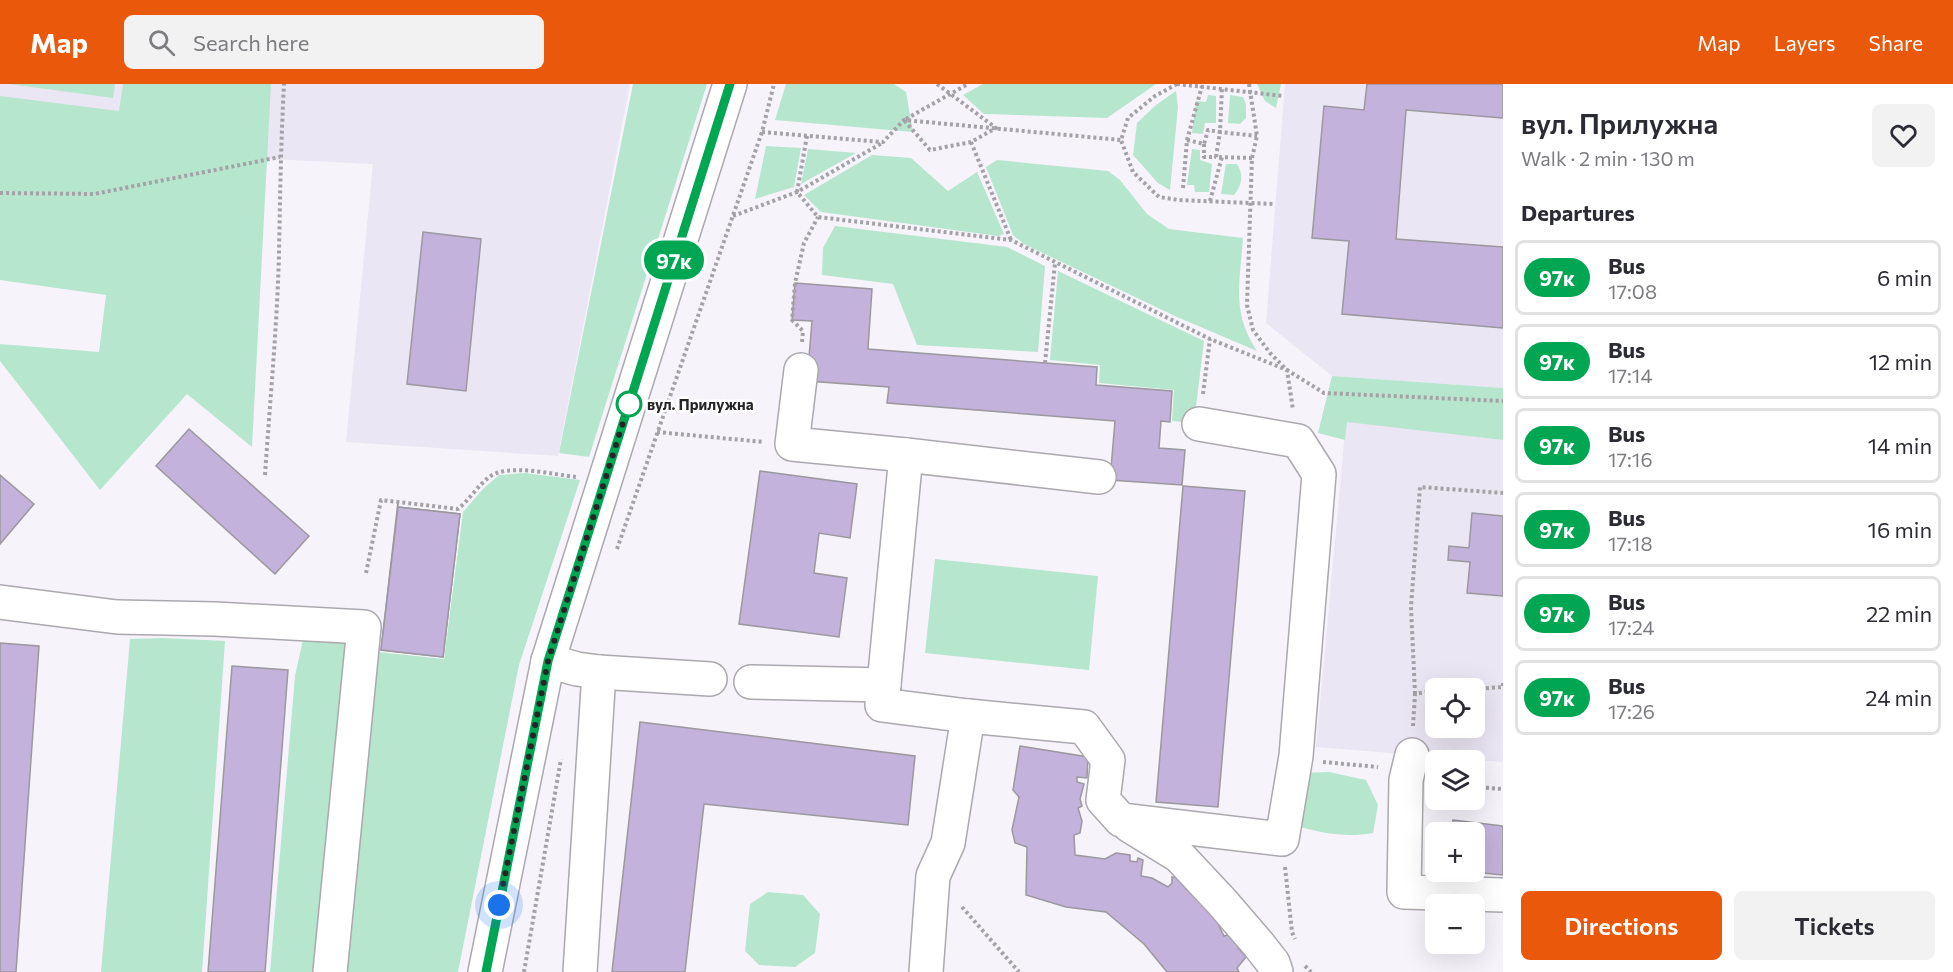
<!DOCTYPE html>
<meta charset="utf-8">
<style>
:root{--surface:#fff;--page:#f2f2f3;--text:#2b2b33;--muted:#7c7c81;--line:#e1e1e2;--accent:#ea580c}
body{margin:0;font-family:Commissioner,sans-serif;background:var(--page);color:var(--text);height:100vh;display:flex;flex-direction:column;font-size:22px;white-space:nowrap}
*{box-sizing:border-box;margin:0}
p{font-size:20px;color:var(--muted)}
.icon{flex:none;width:33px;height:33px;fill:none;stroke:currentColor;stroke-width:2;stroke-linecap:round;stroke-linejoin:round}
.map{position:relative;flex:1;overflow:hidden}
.drawer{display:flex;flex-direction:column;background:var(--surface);width:450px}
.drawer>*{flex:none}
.badge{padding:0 12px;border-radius:20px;font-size:21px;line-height:39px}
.fabs{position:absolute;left:1425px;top:594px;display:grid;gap:12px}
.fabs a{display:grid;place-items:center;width:60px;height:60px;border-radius:9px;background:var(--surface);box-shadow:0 6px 24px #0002;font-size:30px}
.you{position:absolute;width:30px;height:30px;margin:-15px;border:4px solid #fff;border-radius:50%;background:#1a73e8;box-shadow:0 0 0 9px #1a73e833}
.map>.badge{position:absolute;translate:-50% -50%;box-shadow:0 0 0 3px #fff}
h2{padding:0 18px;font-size:22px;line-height:54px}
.round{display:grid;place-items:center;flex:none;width:63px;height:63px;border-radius:9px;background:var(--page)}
.summary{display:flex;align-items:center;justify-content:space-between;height:102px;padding:0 18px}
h1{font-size:28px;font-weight:600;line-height:45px}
.button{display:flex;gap:12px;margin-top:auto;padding:12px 18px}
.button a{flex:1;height:69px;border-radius:9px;background:var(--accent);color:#fff;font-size:24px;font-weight:600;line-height:69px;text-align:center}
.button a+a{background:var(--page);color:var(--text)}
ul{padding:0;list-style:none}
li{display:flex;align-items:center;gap:18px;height:75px;margin:0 12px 9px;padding:0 6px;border:3px solid var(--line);border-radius:9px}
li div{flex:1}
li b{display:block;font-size:22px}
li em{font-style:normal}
li .badge{min-width:66px;font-weight:700;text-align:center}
header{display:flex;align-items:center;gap:36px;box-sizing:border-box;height:84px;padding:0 30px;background:var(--accent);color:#fff}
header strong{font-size:28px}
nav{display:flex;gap:33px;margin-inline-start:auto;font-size:21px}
.search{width:420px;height:54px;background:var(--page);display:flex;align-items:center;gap:15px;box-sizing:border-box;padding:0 21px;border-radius:9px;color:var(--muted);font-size:22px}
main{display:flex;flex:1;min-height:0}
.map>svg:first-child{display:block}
.built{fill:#ebe6f3;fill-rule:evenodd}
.green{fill:#b6e6ce}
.building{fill:#c3b2db;stroke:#9b989e;stroke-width:1.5}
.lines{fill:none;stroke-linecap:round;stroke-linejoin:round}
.minor-casing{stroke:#aba8ae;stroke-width:36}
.path{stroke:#a4a1a7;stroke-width:4;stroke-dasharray:3 3;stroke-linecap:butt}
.minor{stroke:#fff;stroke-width:33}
.line-casing{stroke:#fff;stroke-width:14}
.line{stroke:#00a651;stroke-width:9}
.walk{stroke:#252427;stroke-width:6;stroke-dasharray:0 10.8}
.stop-dot{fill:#fff;stroke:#00a651;stroke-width:3}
.labels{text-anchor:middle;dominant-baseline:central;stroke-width:5;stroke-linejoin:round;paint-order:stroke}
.stop-label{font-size:15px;font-weight:bold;fill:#252427;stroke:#fff;text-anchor:start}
</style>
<header>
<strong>Map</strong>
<div class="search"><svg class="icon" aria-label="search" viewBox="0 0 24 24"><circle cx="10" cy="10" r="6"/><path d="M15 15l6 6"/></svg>Search here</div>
<nav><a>Map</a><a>Layers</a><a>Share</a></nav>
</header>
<main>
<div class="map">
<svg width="1503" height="888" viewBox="0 0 1503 888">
<rect width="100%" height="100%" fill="#f6f3fa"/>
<g class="built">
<path d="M 0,0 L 630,0 L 558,372 L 346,358 L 373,80 L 0,62 Z"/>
<path d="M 1285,0 L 1503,0 L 1503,304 L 1332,292 L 1266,239 Z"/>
<path d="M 1346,337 L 1503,356 L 1503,678 L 1316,663 ZM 1436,604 L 1474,604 L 1474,644 L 1436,644 Z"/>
</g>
<g class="green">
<path d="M 9,0 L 115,0 L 113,14 Z"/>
<path d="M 123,0 L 271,0 L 252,363 L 187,310 L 100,406 L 0,277 L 0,260 L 99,268 L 106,211 L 0,196 L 0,12 L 119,27 Z"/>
<path d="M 633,0 L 707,0 L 589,373 L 559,369 Z"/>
<path d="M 786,0 L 894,0 L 906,8 L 913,48 L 775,36 Z"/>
<path d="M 983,0 L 1156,0 L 1107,34 L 984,30 L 963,11 Z"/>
<path d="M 1257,0 L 1281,0 L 1276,24 L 1265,17 Z"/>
<path d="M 1176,7 L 1178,23 L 1170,106 L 1158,99 L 1133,71 L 1137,39 L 1156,21 Z"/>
<path d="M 1208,11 L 1216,12 L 1216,39 L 1205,39 L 1203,50 L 1192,49 L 1196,17 L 1206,18 Z"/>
<path d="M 1230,11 L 1243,13 L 1246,20 L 1246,34 L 1240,40 L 1228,39 Z"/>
<path d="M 766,62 L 801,64 L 794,103 L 755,115 Z"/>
<path d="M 808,65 L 856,69 L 801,100 Z"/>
<path d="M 1192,65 L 1200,66 L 1200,76 L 1212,80 L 1209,108 L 1195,108 L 1194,101 L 1187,101 Z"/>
<path d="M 872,71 L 911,74 L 948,107 L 977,88 L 1004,150 L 998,152 L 821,128 L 804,111 Z"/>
<path d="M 997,76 L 1108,87 L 1120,96 L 1147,130 L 1169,145 L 1243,154 C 1240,198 1231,228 1257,267 L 1177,233 L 1024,160 L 1013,151 L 986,83 Z"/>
<path d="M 1226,80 L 1237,80 C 1244,91 1242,101 1234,111 L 1221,110 Z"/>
<path d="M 835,142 L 1007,163 L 1045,182 L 1038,268 L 917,261 L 893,200 L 822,191 L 823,164 Z"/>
<path d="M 1058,187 L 1204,257 L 1194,339 L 1172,337 L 1174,306 L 1099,299 L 1100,281 L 1050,276 Z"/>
<path d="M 1332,292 L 1503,304 L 1503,356 L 1347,338 L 1345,356 L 1318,349 Z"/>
<path d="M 525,389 L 580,396 L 519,581 L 458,888 L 337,888 L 368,567 L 444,575 L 463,428 L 483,405 L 499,391 Z"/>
<path d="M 935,475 L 1098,492 L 1089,586 L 925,569 Z"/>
<path d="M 305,547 L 359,548 L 325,888 L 270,888 L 295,592 Z"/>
<path d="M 163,554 L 225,557 L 202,888 L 101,888 L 130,555 Z"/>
<path d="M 1329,688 L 1366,696 L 1378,721 L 1373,749 C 1346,754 1322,749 1296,742 L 1299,689 Z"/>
<path d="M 768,808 L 803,811 L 820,830 L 815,869 L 795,883 L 759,881 L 745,867 L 750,820 Z"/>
</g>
<g class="building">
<path d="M 1367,0 L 1503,0 L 1503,34 L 1406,26 L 1396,155 L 1503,163 L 1503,244 L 1342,230 L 1349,157 L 1312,154 L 1324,22 L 1364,26 Z"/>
<path d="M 423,148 L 481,155 L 466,307 L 407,300 Z"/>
<path d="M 795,199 L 872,205 L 868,265 L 1097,283 L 1096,301 L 1172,307 L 1170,338 L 1161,337 L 1159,364 L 1185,366 L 1182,401 L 1110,396 L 1115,337 L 887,319 L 889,303 L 807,297 L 812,237 L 792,236 Z"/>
<path d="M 189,345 L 309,452 L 275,490 L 156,382 Z"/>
<path d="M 760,387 L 857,400 L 850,454 L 819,449 L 814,489 L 847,494 L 839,553 L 739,540 Z"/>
<path d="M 0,391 L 34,420 L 0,460 Z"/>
<path d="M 1183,402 L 1245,407 L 1218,723 L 1156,718 Z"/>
<path d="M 398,418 L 398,423 L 460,430 L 443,573 L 381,566 Z"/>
<path d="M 398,423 L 460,430 L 443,573 L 381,566 Z"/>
<path d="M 1472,429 L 1503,432 L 1503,512 L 1467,509 L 1470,478 L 1448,476 L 1449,462 L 1469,464 Z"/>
<path d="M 0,559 L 39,562 L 16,888 L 0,888 Z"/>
<path d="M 232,582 L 288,586 L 265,888 L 208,888 Z"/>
<path d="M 640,638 L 915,672 L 908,741 L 704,720 L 685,888 L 612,888 Z"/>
<path d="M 1020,662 L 1088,673 L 1087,694 L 1077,693 L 1077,698 L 1084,700 L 1080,715 L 1082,722 L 1078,724 L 1082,737 L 1080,749 L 1074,751 L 1075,771 L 1105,775 L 1116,769 L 1130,771 L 1130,777 L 1137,778 L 1138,774 L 1143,776 L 1141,792 L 1152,794 L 1168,803 L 1172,799 L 1172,793 L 1177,794 L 1186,805 L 1191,801 L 1202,812 L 1198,817 L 1213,830 L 1224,852 L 1233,849 L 1241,860 L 1238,864 L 1246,873 L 1237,884 L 1239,888 L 1167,888 L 1144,860 L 1106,828 L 1066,823 L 1026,811 L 1027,763 L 1015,759 L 1012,746 L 1019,713 L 1013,706 Z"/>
<path d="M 1453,736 L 1503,742 L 1503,791 L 1473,788 L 1474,748 L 1452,748 Z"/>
</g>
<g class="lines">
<defs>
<g id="minor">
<path d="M 801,286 L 792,360 L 906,371 L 882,621 L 968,632 L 948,759 L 933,792 L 926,888"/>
<path d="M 906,371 L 1099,393"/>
<path d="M 0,518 L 117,533 L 215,535 L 364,543 L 330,888"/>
<path d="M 548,577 L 577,585 L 599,588 L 580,888"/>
<path d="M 599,588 L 710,595"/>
<path d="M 751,598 L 884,601"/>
<path d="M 968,632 L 1084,643 L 1108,676 L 1103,716 L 1121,736 L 1282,755 L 1296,672 L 1319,390 L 1298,357 L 1199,340"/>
<path d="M 1412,671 L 1406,696 L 1404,808 L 1503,811"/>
<path d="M 1130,742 L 1179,772 L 1222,818 L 1259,861 L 1273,879 L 1276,888"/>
<path d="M 485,888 L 548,577 L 730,0"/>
</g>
</defs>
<use href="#minor" class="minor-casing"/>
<g class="path">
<path d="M 937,0 L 996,44 L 971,58 L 930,66 L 904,36 L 968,0"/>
<path d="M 1177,0 L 1155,12 L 1128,34 L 1121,56 L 1133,88 L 1159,113 L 1179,116 L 1274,120"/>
<path d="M 1177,0 L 1283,12"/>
<path d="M 1249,0 L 1257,52 L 1252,74 L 1247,221 L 1253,246 L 1270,269 L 1287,286 L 1324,309 L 1503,317"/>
<path d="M 762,48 L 883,58 L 904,36 L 1121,56"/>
<path d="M 807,52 L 797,108 L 818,133 L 1011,156 L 1210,255 L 1287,286 L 1293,326"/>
<path d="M 1187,56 L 1204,60 L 1208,46 L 1220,48 L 1222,4"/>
<path d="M 971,58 L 1011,156"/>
<path d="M 1204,60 L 1204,73 L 1216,73"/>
<path d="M 1252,74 L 1216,73 L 1220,48 L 1257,52"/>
<path d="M 1183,104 L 1187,56 L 1202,2"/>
<path d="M 0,109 L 94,110 L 280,73"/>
<path d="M 1210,117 L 1222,73"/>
<path d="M 733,132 L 797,108 L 882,59"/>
<path d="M 802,258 L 803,247 L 792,236 L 795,199 L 804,159 L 818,133"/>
<path d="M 1045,279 L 1055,179"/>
<path d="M 1203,310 L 1210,255"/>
<path d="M 657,348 L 764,358"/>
<path d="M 265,391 C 270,317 277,244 279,170 C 280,113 281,57 284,0"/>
<path d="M 617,465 L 762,48 L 774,0"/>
<path d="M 366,489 L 381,416 L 458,425 C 469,416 477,403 488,394 C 506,378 554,391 577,393"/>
<path d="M 1447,604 L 1468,604"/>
<path d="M 1474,605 L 1503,603 L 1503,599"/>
<path d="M 1415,610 L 1411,523 L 1420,403 L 1503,409"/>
<path d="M 1413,642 L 1415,610 L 1436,606"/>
<path d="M 1323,678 L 1378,683"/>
<path d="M 1474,703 L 1503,705"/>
<path d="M 1285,783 L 1292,848 L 1295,855"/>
<path d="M 962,823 L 1019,888"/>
<path d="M 1305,882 L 1311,888"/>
<path d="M 524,888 L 561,675"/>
</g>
<use href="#minor" class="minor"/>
</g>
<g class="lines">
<defs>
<path id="line" d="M 486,888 L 548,577 L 730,0"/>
</defs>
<use href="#line" class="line-casing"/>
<use href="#line" class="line"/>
<path class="walk" d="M 499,821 L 548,577 L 632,310 L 629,320"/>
</g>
<circle class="stop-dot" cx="629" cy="320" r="12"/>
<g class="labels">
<g class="stop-label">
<text x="647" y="320">вул. Прилужна</text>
</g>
</g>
</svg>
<div class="fabs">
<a><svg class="icon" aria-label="locate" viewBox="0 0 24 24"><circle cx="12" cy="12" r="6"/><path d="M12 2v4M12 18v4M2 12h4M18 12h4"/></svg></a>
<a><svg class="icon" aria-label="layers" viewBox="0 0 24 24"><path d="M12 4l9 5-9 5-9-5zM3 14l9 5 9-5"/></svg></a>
<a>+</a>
<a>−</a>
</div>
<div class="you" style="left:499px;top:821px"></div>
<b class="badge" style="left:674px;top:176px;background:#00a651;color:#fff">97к</b>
</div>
<section class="drawer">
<div class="summary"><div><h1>вул. Прилужна</h1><p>Walk · 2 min · 130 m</p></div><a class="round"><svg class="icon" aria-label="heart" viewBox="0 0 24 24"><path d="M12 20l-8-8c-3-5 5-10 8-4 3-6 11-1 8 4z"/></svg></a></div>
<h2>Departures</h2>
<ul>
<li><span class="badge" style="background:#00a651;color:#fff">97к</span><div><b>Bus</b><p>17:08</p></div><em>6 min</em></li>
<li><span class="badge" style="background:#00a651;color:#fff">97к</span><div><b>Bus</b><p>17:14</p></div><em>12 min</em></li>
<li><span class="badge" style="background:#00a651;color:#fff">97к</span><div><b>Bus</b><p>17:16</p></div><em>14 min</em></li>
<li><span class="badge" style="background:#00a651;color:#fff">97к</span><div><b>Bus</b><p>17:18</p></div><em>16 min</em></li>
<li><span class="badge" style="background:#00a651;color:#fff">97к</span><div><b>Bus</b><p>17:24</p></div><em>22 min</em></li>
<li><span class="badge" style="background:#00a651;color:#fff">97к</span><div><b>Bus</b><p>17:26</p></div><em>24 min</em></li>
</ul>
<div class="button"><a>Directions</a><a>Tickets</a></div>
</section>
</main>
